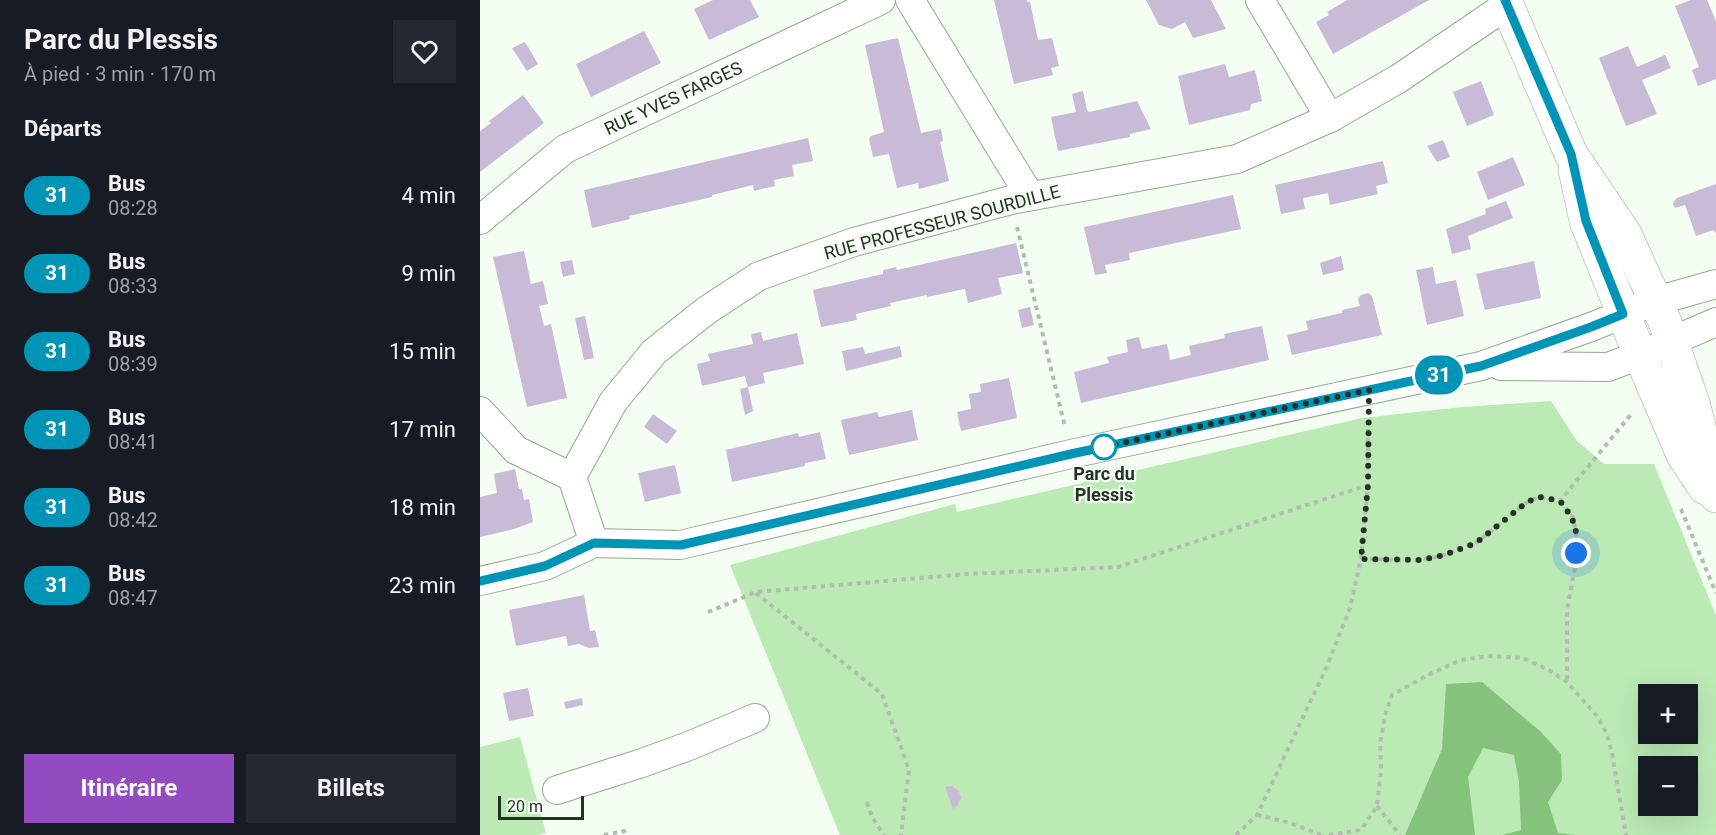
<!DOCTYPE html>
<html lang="fr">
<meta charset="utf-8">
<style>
:root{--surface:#171b24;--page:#242831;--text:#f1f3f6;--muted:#9ea1a6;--accent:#924cc0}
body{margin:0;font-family:Roboto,sans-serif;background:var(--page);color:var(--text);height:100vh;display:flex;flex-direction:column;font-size:22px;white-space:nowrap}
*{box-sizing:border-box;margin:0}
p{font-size:20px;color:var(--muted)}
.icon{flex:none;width:33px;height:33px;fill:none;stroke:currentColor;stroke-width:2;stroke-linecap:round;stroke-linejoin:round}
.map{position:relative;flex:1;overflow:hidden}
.side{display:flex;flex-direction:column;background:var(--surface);width:480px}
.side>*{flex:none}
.badge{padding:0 12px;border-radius:20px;font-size:21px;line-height:39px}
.buttons{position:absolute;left:1158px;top:684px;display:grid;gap:12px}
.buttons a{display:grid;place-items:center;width:60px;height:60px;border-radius:0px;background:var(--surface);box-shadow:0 6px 24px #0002;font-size:30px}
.scale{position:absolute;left:18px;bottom:15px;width:86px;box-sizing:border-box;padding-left:6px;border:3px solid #273025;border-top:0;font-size:16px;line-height:21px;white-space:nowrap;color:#273025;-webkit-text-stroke:4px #f4fef3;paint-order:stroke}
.you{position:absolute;width:30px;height:30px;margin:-15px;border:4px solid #fff;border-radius:50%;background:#1a73e8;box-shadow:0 0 0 9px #1a73e833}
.map>.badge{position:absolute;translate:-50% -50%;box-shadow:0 0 0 3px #fff}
h2{padding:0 24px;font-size:22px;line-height:54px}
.round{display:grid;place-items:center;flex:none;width:63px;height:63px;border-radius:0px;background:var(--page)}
.summary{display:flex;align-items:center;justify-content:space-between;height:102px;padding:0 24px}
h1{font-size:28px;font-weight:700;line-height:45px}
.action{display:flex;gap:12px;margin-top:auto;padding:12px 24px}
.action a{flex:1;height:69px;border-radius:0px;background:var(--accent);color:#fff;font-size:24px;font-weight:700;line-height:69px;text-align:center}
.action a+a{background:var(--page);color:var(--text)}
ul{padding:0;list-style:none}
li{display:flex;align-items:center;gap:18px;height:78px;padding:0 24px}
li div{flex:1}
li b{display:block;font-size:22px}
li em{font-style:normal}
li .badge{min-width:66px;font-weight:700;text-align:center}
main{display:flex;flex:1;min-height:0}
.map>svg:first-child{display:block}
.green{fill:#bbeab5;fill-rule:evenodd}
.water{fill:#85c37d}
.building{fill:#c9bad7}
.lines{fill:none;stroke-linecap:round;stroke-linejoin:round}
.minor-casing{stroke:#93a98f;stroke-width:30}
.major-casing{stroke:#93a98f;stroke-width:34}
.path{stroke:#b2bcb1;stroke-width:4;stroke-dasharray:4.5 4.5;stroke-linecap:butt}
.minor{stroke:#fff;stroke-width:28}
.major{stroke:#fff;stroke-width:33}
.line-casing{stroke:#fff;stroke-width:14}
.line{stroke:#0094b7;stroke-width:9}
.walk{stroke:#273025;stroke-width:6;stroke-dasharray:0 10.8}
.stop-dot{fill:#fff;stroke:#0094b7;stroke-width:3}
.labels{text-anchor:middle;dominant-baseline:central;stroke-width:4.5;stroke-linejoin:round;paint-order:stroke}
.street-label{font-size:18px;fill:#273025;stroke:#f4fef3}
.stop-label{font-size:18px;font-weight:bold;fill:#273025;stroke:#f4fef3}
</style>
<main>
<section class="side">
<div class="summary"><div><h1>Parc du Plessis</h1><p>À pied · 3 min · 170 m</p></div><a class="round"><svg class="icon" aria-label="heart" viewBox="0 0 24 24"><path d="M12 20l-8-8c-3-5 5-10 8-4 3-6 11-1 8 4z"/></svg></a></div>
<h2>Départs</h2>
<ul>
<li><span class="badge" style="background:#0094b7;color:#fff">31</span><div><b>Bus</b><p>08:28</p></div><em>4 min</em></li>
<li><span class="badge" style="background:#0094b7;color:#fff">31</span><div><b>Bus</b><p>08:33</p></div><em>9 min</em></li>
<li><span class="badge" style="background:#0094b7;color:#fff">31</span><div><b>Bus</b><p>08:39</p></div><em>15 min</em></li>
<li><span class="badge" style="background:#0094b7;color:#fff">31</span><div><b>Bus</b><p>08:41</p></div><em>17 min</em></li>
<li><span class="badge" style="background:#0094b7;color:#fff">31</span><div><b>Bus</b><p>08:42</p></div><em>18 min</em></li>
<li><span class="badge" style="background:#0094b7;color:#fff">31</span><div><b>Bus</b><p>08:47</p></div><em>23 min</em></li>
</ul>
<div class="action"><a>Itinéraire</a><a>Billets</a></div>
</section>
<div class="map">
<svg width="1236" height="835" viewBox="0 0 1236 835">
<rect width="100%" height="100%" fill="#f4fef3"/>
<g class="green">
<path d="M 1071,401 L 1097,441 L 1124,464 L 1174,464 L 1236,615 L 1236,835 L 360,835 L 250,565 L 475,504 L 477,512 L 882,418 L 982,407 ZM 1168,694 L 1208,694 L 1208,734 L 1168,734 ZM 1168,766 L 1208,766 L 1208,806 L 1168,806 Z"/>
<path d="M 40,737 L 66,833 L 58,835 L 0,835 L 0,747 Z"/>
</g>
<path class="water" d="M 1002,682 L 1061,732 L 1081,754 L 1082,780 L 1068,802 L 1078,833 L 1096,835 L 1022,835 L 1041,830 L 1039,782 L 1034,755 L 1003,748 L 988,777 L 995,835 L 925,835 L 962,749 L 966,684 Z"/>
<g class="building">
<path d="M 233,0 L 270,0 L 279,17 L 229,40 L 214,9 Z"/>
<path d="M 514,0 L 547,0 L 548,2 L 550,2 L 558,40 L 572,38 L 579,66 L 571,68 L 573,75 L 534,84 Z"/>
<path d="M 666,0 L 731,0 L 746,29 L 713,38 L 705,22 L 692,29 L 679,25 Z"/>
<path d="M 867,0 L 949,0 L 853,54 L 836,22 L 849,15 L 847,12 Z"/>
<path d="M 1211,0 L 1227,0 L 1236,21 L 1236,79 L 1218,86 L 1212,70 L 1219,67 L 1195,6 Z"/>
<path d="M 164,31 L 181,63 L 111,97 L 96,64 Z"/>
<path d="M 418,38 L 441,133 L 461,129 L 463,141 L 460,142 L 469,181 L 439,189 L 438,183 L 417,188 L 409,154 L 393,157 L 389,139 L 391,136 L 404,132 L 385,45 Z"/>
<path d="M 45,42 L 58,64 L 47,71 L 32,48 Z"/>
<path d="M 1148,46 L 1157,67 L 1185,55 L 1191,68 L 1162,80 L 1177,114 L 1146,126 L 1119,58 Z"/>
<path d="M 745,64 L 749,77 L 775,70 L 782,101 L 771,104 L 770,110 L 709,125 L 698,76 Z"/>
<path d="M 1001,81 L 1014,115 L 987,126 L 973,92 Z"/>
<path d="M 603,91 L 607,110 L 609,112 L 657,101 L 671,129 L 650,134 L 650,137 L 578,151 L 571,117 L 596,112 L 592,94 Z"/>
<path d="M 43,95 L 64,123 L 0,172 L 0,131 L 11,123 L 9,121 Z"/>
<path d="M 328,138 L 333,161 L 312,165 L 314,176 L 294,180 L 295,186 L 274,191 L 273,185 L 232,195 L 232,197 L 149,216 L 150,219 L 112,228 L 104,190 Z"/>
<path d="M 963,140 L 970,157 L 957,162 L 947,146 Z"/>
<path d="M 1033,157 L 1045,185 L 1008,200 L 997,172 Z"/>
<path d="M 903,161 L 908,183 L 896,186 L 898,194 L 850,205 L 848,193 L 823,198 L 825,209 L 801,214 L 795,185 Z"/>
<path d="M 1236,184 L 1236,233 L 1233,230 L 1216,236 L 1205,205 L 1195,208 L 1193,204 L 1194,201 L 1197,198 Z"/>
<path d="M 753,195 L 761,229 L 649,253 L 650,260 L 625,265 L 627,273 L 615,275 L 604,227 Z"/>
<path d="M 1026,201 L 1033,218 L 988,236 L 991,249 L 972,254 L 966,229 L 1006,214 L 1005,209 Z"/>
<path d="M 536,243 L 543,273 L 518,278 L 522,294 L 488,303 L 485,289 L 447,297 L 447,295 L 410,303 L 411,306 L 376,314 L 377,320 L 341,327 L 333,290 L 403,274 L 403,270 L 416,267 L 417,270 Z"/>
<path d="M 44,251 L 51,284 L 63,281 L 68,304 L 59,306 L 64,326 L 71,324 L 87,398 L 47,407 L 13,257 Z"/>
<path d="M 861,256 L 864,270 L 843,275 L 840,263 Z"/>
<path d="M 92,260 L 95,274 L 83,277 L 80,262 Z"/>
<path d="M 1054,261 L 1061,298 L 1005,310 L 996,274 Z"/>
<path d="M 953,267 L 956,284 L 976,280 L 984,316 L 947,325 L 936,270 Z"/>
<path d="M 888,293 L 892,296 L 902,335 L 812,355 L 807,335 L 828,330 L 826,321 L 862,313 L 862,310 L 880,306 L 878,299 L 881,295 Z"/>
<path d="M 550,307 L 554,325 L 542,328 L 538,310 Z"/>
<path d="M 105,316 L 114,358 L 104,360 L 95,318 Z"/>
<path d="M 782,326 L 789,360 L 601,403 L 594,372 L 629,363 L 627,357 L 648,352 L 646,340 L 659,337 L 662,349 L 687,344 L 690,360 L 711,355 L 709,346 L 745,338 L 744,334 Z"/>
<path d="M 281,332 L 283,341 L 317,333 L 324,364 L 283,373 L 285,383 L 268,387 L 265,376 L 222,386 L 217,364 L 230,361 L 228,354 L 273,344 L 271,334 Z"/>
<path d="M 420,346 L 422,357 L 366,371 L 362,351 L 383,347 L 385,354 Z"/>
<path d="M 529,378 L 537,418 L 481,431 L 477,412 L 491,409 L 489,394 L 501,392 L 500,384 Z"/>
<path d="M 268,387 L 273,411 L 265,415 L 260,389 Z"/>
<path d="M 432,410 L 438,440 L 369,455 L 361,420 L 397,412 L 399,417 Z"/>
<path d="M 173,414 L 197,431 L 187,444 L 164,427 Z"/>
<path d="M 340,432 L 346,459 L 325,463 L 325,466 L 252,482 L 246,450 L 318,433 L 319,437 Z"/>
<path d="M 195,465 L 201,493 L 165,502 L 158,473 Z"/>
<path d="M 35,469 L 39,489 L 42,489 L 44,500 L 49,499 L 53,522 L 34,529 L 0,537 L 0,497 L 17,493 L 14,474 Z"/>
<path d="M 104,595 L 110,631 L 115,630 L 119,647 L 109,648 L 99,644 L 88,646 L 86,636 L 36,646 L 29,610 Z"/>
<path d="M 48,688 L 54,716 L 29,721 L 23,693 Z"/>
<path d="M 102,698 L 103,705 L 86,709 L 84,702 Z"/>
<path d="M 472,786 L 479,791 L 481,798 L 477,806 L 473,809 L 465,787 Z"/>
</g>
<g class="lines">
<defs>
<g id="minor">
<path d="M 430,0 L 550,196"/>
<path d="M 780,0 L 850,118"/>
<path d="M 0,220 L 85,149 L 401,0"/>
<path d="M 1021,366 L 1128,367 L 1160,355 L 1236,322"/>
<path d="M 0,411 L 36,450 L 92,477"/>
<path d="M 114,543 L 92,477 L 133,402 L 174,352 L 227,310 L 279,276 L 374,242 L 531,200 L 757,159 L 850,118 L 918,79 L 1027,5"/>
<path d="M 0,581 L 65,566 L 114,543 L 200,545 L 591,454 L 1001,366 L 1111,327 L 1176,301 L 1236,284"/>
<path d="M 77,790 L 159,764 L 209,746 L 275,718"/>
</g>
<g id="major">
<path d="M 1025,0 L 1091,154 L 1145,234 L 1185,322 L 1214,406 L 1236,496"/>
<path d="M 1095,170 L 1106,221 L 1160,355 L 1203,455 L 1225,488"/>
</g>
</defs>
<use href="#minor" class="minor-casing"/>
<use href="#major" class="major-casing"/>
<g class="path">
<path d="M 537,227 L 585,427"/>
<path d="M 1080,501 L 1093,517 L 1097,539 L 1095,567 L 1087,610 L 1087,681"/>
<path d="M 1201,509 L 1236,593"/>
<path d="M 881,559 L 941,560 L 964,555 L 996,543 L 1047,502 L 1059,497 L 1080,501 L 1153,412"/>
<path d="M 276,593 L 402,694 L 429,770 L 421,835"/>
<path d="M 228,612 L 276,592 L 487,574 L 638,567 L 888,485"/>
<path d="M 387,802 L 392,817 L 404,835"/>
<path d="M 897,806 L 920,835"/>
<path d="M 777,815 L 810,823 L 841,835"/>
<path d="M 124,835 L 144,831 L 146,835"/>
<path d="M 756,835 L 777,815 L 847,666 L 870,608 L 881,559 L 888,485 L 888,418"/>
<path d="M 849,835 L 881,830 L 897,806 L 901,769 L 900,744 L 905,715 L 912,695 L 946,676 L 981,660 L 1008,656 L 1042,658 L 1069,670 L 1087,682 L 1117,716 L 1127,734 L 1132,753 L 1146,835"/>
</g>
<use href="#minor" class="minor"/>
<use href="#major" class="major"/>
</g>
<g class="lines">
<defs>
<path id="line" d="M 0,581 L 65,566 L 114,543 L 201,545 L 591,454 L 1001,366 L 1111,327 L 1143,314 L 1106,221 L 1091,154 L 1025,0"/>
</defs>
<use href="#line" class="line-casing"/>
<use href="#line" class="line"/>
<path class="walk" d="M 624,447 L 614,449 L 889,390 L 888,485 L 881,559 L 941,560 L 964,555 L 996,543 L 1047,502 L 1059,497 L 1080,501 C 1095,520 1098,529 1096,553"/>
</g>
<circle class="stop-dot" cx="624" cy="447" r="12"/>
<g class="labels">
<g class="street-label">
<text transform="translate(193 98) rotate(-25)">RUE YVES FARGES</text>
<text transform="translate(462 222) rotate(-15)">RUE PROFESSEUR SOURDILLE</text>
</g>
<g class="stop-label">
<text x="624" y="473">Parc du<tspan x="624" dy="21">Plessis</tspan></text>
</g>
</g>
</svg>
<div class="buttons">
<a>+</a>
<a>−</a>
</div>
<div class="scale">20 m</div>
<div class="you" style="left:1096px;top:553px"></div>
<b class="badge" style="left:959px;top:375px;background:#0094b7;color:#fff">31</b>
</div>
</main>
